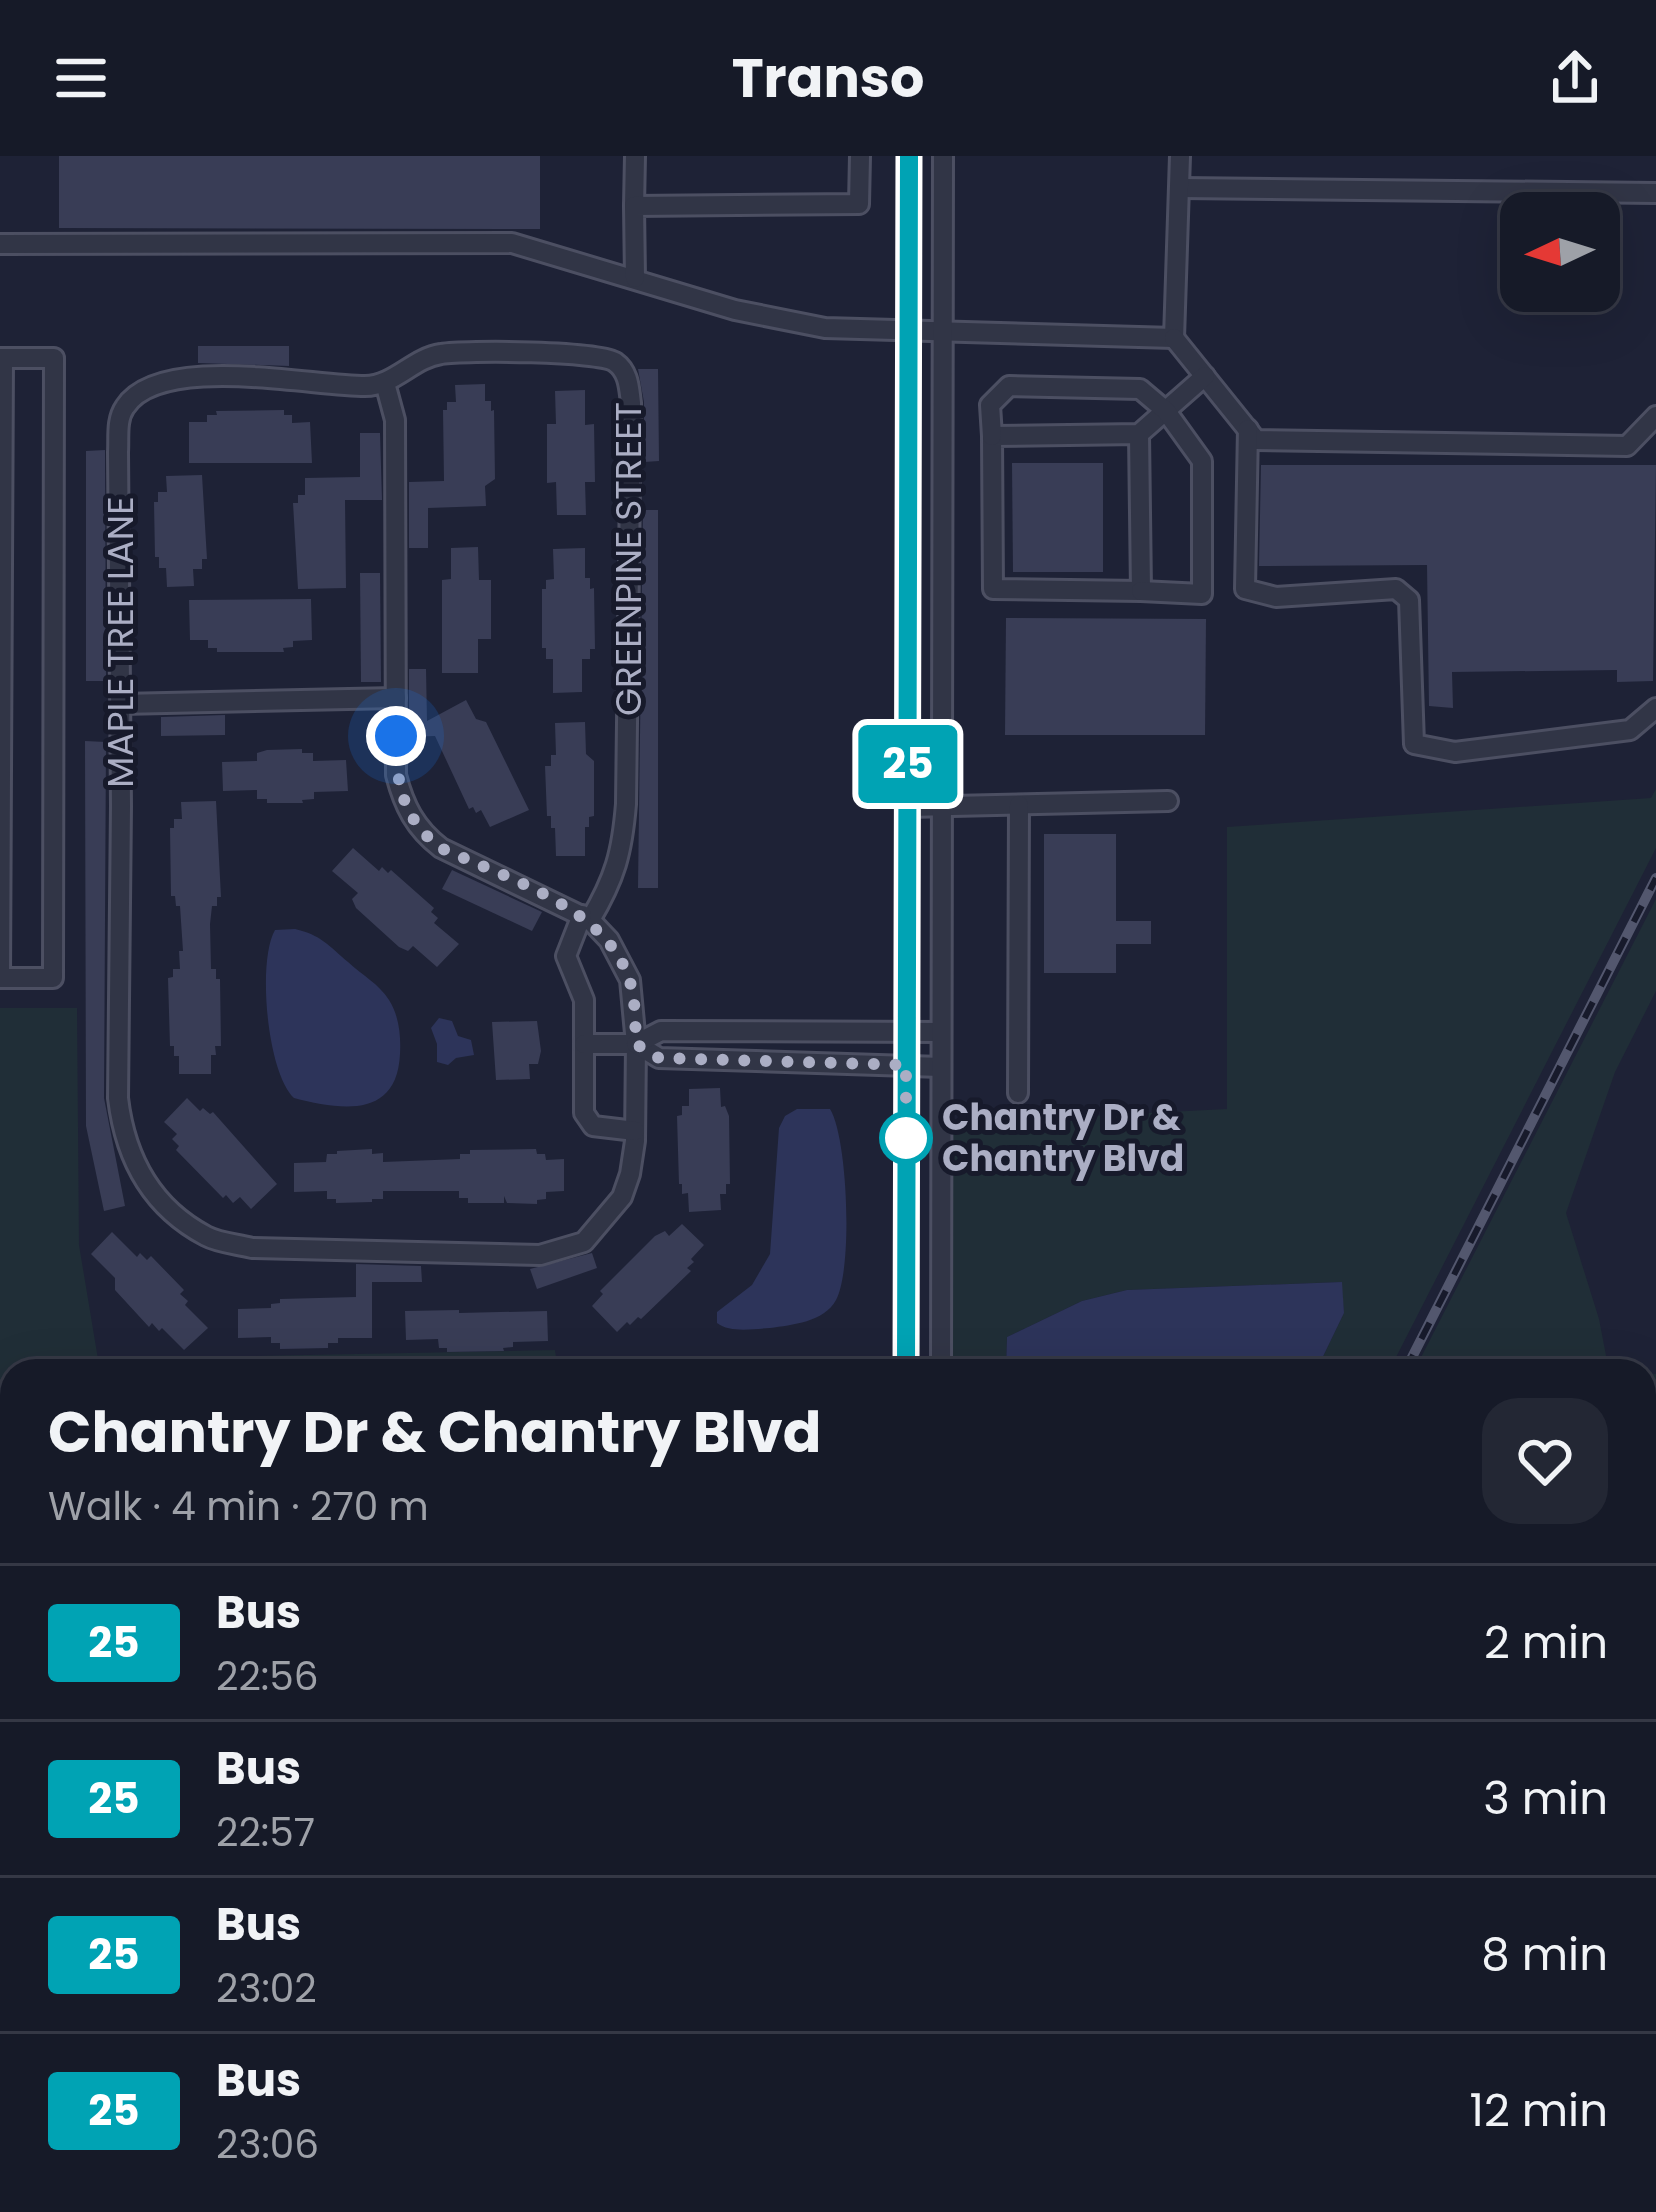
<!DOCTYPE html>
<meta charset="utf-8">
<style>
:root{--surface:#161a28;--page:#232734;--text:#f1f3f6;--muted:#9ea1a8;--line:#353845}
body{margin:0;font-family:Poppins,sans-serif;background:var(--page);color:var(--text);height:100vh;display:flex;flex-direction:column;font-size:45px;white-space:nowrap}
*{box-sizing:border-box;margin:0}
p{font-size:39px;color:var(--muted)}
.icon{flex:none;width:66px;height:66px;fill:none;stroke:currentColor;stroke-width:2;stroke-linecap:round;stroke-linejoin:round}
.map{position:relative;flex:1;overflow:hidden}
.details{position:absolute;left:0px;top:1203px;width:1656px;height:855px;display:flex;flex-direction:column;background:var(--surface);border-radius:36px 36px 0 0;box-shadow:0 12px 48px #0002,0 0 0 3px var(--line)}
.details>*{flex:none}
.badge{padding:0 24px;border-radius:9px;font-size:42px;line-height:78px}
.needle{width:78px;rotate:266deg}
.fabs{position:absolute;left:1500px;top:36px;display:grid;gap:24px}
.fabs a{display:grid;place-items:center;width:120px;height:120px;border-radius:24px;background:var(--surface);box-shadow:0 12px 48px #0002,0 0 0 3px var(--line);font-size:60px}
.you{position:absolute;width:60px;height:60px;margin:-30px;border:9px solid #fff;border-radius:50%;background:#1a73e8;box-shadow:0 0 0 18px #1a73e833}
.map>.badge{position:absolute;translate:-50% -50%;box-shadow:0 0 0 6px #fff}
.round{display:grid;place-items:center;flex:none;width:126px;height:126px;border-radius:36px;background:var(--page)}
.overview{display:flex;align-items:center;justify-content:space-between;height:204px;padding:0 48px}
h1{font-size:57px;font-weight:700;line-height:90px}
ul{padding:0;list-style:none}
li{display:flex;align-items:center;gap:36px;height:156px;padding:0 48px;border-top:3px solid var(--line)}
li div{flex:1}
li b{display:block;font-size:45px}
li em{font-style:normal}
li .badge{min-width:132px;font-weight:700;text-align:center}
header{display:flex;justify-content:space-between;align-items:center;height:156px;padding:0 48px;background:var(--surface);font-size:54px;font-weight:700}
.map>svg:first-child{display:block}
.green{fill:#202e37}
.water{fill:#2d345a}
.building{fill:#393d56}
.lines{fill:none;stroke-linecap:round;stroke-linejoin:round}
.minor-casing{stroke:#4c4f62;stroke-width:24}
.path{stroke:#3a4a52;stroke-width:3;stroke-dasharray:9 9;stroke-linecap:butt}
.minor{stroke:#313546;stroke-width:18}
.rail-casing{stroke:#53576e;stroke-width:10}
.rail{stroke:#171a2b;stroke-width:6;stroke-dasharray:18;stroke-linecap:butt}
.line-casing{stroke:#fff;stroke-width:27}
.line{stroke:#00a3b4;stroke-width:18}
.walk{stroke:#abaec4;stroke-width:12;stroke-dasharray:0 21.6}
.stop-dot{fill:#fff;stroke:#00a3b4;stroke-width:6}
.labels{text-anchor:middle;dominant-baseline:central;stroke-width:10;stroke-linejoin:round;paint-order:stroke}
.street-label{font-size:36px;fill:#abaec4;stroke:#171a2b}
.stop-label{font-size:36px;font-weight:bold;fill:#abaec4;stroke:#171a2b;text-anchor:start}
</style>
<header><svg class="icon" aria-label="menu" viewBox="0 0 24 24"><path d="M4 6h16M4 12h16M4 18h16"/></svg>Transo<svg class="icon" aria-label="share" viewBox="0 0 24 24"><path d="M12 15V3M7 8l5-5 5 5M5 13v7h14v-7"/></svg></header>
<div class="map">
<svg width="1656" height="2056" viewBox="0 0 1656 2056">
<rect width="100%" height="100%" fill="#1e2236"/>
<g class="green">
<path d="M 1656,633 L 1656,692 L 1389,1215 L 1316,1215 L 1344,1157 L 1341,1126 L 1127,1134 L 1082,1145 L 1007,1181 L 1006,1215 L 949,1215 L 951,967 L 1227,953 L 1227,671 L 1651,642 Z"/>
<path d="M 1656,743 L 1656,835 L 1615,916 L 1566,1057 L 1599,1163 L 1609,1215 L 1414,1215 Z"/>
<path d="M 0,852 L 77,852 L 79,1089 L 98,1203 L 555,1194 L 558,1215 L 12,1215 L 12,1274 L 0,1274 Z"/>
<rect x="1644" y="1218" width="12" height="242"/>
</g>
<g class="water">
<path d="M 295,773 C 321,779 328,789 348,806 C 362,819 379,828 389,844 C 399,860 401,879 400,898 C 397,963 341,954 294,942 C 267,917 257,805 275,774 Z"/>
<path d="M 439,862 L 452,865 L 458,880 L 471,884 L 474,899 L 456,902 L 448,909 L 437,906 L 437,888 L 431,872 Z"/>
<path d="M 797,953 L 830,953 C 848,982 853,1113 836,1144 C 824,1166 792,1169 770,1172 C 753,1173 730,1177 717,1167 L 717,1156 L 752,1129 L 770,1098 L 779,972 L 785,960 Z"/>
<path d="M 1342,1126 L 1344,1157 L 1316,1215 L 1006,1215 L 1007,1181 L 1082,1145 L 1127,1134 Z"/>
</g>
<g class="building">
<path d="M 59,0 L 540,0 L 540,73 L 59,72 Z"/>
<path d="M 198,190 L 289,190 L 289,210 L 198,207 Z"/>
<path d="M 638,213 L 658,213 L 659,305 L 644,306 L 644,246 Z"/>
<path d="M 485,228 L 485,245 L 491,245 L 491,255 L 494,254 L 495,323 L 485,330 L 486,350 L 428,352 L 428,392 L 409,392 L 409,326 L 444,325 L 443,254 L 447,254 L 447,246 L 456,246 L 455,229 Z"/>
<path d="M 585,234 L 585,269 L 594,268 L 595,326 L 585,326 L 586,359 L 557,359 L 556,326 L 547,327 L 547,268 L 556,268 L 555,235 Z"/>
<path d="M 284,254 L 284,259 L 292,259 L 292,267 L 310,266 L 312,307 L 189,307 L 189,266 L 207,266 L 207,259 L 217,259 L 216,255 Z"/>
<path d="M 360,277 L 380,277 L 382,344 L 345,344 L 346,432 L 298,433 L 293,347 L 298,347 L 298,339 L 305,339 L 305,322 L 360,321 Z"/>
<path d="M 105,294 L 106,525 L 86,525 L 86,295 Z"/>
<path d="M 1012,307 L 1103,307 L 1103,416 L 1013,416 Z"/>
<path d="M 1261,309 L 1656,309 L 1653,525 L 1617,526 L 1617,514 L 1452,516 L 1453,552 L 1429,550 L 1427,409 L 1259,410 Z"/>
<path d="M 202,319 L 207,403 L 202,403 L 202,413 L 193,413 L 194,430 L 167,431 L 166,412 L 159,412 L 159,401 L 155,401 L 154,346 L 158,346 L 158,336 L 167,336 L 166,320 Z"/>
<path d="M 643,354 L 658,354 L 658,732 L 638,732 Z"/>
<path d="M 478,391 L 479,424 L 491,424 L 491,483 L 478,483 L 478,517 L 442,517 L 442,424 L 451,423 L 451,392 Z"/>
<path d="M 585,392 L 585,422 L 590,422 L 590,433 L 594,432 L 595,493 L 590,493 L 590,503 L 582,503 L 582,536 L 553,537 L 553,503 L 546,503 L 546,492 L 542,492 L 542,433 L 546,433 L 546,424 L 554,423 L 553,393 Z"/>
<path d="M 360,417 L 380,417 L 381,526 L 361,526 Z"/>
<path d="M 311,443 L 312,484 L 293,485 L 293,491 L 283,492 L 284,496 L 217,496 L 217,492 L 208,492 L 208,484 L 190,484 L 189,444 Z"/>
<path d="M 1006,462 L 1206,463 L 1205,579 L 1005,579 Z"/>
<path d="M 409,513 L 426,513 L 427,565 L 466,544 L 476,563 L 486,566 L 529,654 L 490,671 L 481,654 L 476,657 L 473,651 L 469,653 L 435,580 L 409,581 Z"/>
<path d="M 225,559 L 225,579 L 161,580 L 161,561 Z"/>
<path d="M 585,566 L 586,598 L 594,605 L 594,660 L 589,661 L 589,671 L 585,671 L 585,700 L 556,700 L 555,672 L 551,672 L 551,660 L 547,660 L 545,610 L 551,610 L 551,599 L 556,599 L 555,567 Z"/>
<path d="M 85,585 L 106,586 L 104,942 L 125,1050 L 104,1055 L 86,970 Z"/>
<path d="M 302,593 L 302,597 L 313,597 L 313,605 L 346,604 L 348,635 L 314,636 L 314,643 L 302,644 L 303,647 L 267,647 L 267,643 L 257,643 L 257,634 L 223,635 L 222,606 L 257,605 L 257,597 L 267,594 Z"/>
<path d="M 216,645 L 221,741 L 217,741 L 217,750 L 212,750 L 210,768 L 211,813 L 216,813 L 216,823 L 220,823 L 221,890 L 215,890 L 216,899 L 211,899 L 211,918 L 179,918 L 179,900 L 174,900 L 174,890 L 170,890 L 168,822 L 173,821 L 173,813 L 180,813 L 179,795 L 183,795 L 180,750 L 176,750 L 175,740 L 171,740 L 170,672 L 174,672 L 174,663 L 182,663 L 181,646 Z"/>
<path d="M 1044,678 L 1116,678 L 1116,765 L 1151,765 L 1151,788 L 1116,788 L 1116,817 L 1044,817 Z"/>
<path d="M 353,692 L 379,715 L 382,711 L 388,717 L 391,714 L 434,752 L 431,756 L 438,762 L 434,767 L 459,788 L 437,811 L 413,790 L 408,795 L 399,791 L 356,752 L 352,743 L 358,737 L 332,715 Z"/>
<path d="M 452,714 L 542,756 L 532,775 L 442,733 Z"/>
<path d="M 537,865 L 541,895 L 538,908 L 529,908 L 530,923 L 496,924 L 492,866 Z"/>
<path d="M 720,932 L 721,951 L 725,950 L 729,960 L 730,1028 L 726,1028 L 726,1038 L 720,1038 L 721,1054 L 689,1056 L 688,1037 L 682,1038 L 682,1028 L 679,1028 L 677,960 L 682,959 L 682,950 L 689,950 L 689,933 Z"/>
<path d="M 187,942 L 200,955 L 203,952 L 210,958 L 213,956 L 277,1028 L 251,1053 L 240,1041 L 233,1047 L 226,1039 L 223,1042 L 176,994 L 179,990 L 172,983 L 177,978 L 164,966 Z"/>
<path d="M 372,993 L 372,998 L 383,997 L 383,1006 L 460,1003 L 460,998 L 470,998 L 470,994 L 536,993 L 537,998 L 545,998 L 546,1004 L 564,1003 L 564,1035 L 546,1036 L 546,1043 L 537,1044 L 537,1048 L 507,1047 L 504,1040 L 504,1047 L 468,1047 L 468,1042 L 459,1042 L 459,1035 L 383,1035 L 383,1043 L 372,1043 L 372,1046 L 336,1047 L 336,1043 L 327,1043 L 327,1035 L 294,1036 L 294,1007 L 326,1006 L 327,998 L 337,998 L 337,995 Z"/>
<path d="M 682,1068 L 704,1089 L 691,1103 L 694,1106 L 687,1112 L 691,1115 L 641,1163 L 638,1161 L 630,1169 L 627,1166 L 617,1176 L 592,1150 L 603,1138 L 600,1135 L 655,1080 L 665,1075 L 669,1080 Z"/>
<path d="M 112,1076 L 137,1101 L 140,1097 L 147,1104 L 151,1100 L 184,1134 L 180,1138 L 188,1145 L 185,1149 L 208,1172 L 184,1194 L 162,1172 L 159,1175 L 152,1167 L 149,1171 L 115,1134 L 115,1122 L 91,1098 Z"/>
<path d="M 592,1097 L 597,1112 L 537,1133 L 530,1113 Z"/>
<path d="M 356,1108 L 421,1110 L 422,1126 L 372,1126 L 372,1182 L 338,1182 L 338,1187 L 328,1187 L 328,1192 L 280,1193 L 280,1187 L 271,1187 L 271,1181 L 238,1182 L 238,1153 L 271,1152 L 271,1148 L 280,1147 L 280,1143 L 356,1141 Z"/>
<path d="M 459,1154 L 459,1157 L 547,1155 L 548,1185 L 513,1186 L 513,1191 L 503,1192 L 504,1195 L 447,1196 L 447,1192 L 439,1192 L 438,1183 L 406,1184 L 405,1155 Z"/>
</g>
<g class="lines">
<defs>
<g id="minor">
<path d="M 1181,32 L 1656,37"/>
<path d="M 634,50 L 635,0"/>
<path d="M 0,88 L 512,87 L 735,154 L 825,172 L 1174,182 L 1180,0"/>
<path d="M 635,122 L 634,50 L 859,48 L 860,0"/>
<path d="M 1174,182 L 1256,284 L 1627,290 L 1656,260"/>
<path d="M 0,202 L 54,202 L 53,822 L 0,822 L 3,202"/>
<path d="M 385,227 L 395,264 L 396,619 C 404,650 415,672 441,692 L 590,764 L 609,784 L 630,824 L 636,888 L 635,985 L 630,1018 L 622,1041 L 584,1086 L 540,1099 L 252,1092 C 237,1088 219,1087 206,1080 C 151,1051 125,1001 118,942 L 121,650 L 118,296 C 119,281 116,264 125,251 C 160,197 309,230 365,230 C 394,230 413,202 441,198 C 465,194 600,195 615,206 C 629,216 629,232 631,247 L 626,648 C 622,697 615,722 590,764"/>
<path d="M 1248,273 L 1245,433 L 1276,441 L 1396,433 L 1409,444 L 1414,588 L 1455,596 L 1630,574 L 1656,552"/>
<path d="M 1139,278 L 1141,435 L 993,433 L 992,280 L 1139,278 L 1205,220"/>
<path d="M 992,280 L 990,249 L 1009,230 L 1140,233 L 1166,255 L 1202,305 L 1202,438 L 1141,435"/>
<path d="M 121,548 L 396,542"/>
<path d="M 908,651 L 1168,645"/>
<path d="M 582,759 L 566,800 L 584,844 L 584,957 L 593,970 L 635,975"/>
<path d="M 584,888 L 636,888 L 659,902 L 941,911"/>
<path d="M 636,888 L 661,875 L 941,876"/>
<path d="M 1018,937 L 1019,649"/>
<path d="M 906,1215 L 909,0"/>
<path d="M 941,1215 L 943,0"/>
<path d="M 0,1536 L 12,1528"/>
<path d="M 1644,1578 L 1656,1578"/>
<path d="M 1644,1814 L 1656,1814"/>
<path d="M 0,1862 L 12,1868"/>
<path d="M 363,2046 L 383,2056"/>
<path d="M 785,2046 L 803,2056"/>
<path d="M 1363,2046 L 1656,2055"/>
<path d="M 593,2056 L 598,2046"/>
<path d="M 632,2056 L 637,2046"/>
<path d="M 869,2056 L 877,2046"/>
<path d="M 1164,2056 L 1168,2046"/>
</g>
</defs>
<use href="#minor" class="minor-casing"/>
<path class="path" d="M 1644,1258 L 1656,1257"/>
<use href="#minor" class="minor"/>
<defs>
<g id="rail">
<path d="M 1405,1215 L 1656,722"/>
<path d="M 978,2056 L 983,2046"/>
</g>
</defs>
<use href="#rail" class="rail-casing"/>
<use href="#rail" class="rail"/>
</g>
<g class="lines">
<defs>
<path id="line" d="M 906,1215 L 909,0"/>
</defs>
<use href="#line" class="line-casing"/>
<use href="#line" class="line"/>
<path class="walk" d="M 396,580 C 396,627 402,663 441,692 C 505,722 605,750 629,823 C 636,843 635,867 636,888 L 659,902 L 906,909 L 906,982"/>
</g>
<circle class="stop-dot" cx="906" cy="982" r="24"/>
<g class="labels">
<g class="street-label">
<text transform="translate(628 403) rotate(-90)">GREENPINE STREET</text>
<text transform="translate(120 486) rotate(-90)">MAPLE TREE LANE</text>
</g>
<g class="stop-label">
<text x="942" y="961">Chantry Dr &amp;<tspan x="942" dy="41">Chantry Blvd</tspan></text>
</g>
</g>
</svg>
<div class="fabs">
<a><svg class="needle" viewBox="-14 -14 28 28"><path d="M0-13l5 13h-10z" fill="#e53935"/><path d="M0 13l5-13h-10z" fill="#9ea1a8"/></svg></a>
</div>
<div class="you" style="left:396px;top:580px"></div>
<b class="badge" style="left:908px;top:608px;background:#00a3b4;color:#fff">25</b>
<section class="details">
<div class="overview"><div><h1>Chantry Dr &amp; Chantry Blvd</h1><p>Walk · 4 min · 270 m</p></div><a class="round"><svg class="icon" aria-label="heart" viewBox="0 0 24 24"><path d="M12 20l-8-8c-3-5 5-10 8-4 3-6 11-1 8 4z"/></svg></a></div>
<ul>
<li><span class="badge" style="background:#00a3b4;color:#fff">25</span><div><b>Bus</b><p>22:56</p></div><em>2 min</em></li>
<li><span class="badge" style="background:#00a3b4;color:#fff">25</span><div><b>Bus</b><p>22:57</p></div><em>3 min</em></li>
<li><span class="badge" style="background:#00a3b4;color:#fff">25</span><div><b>Bus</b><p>23:02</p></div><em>8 min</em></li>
<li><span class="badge" style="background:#00a3b4;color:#fff">25</span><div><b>Bus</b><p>23:06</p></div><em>12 min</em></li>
</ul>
</section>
</div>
